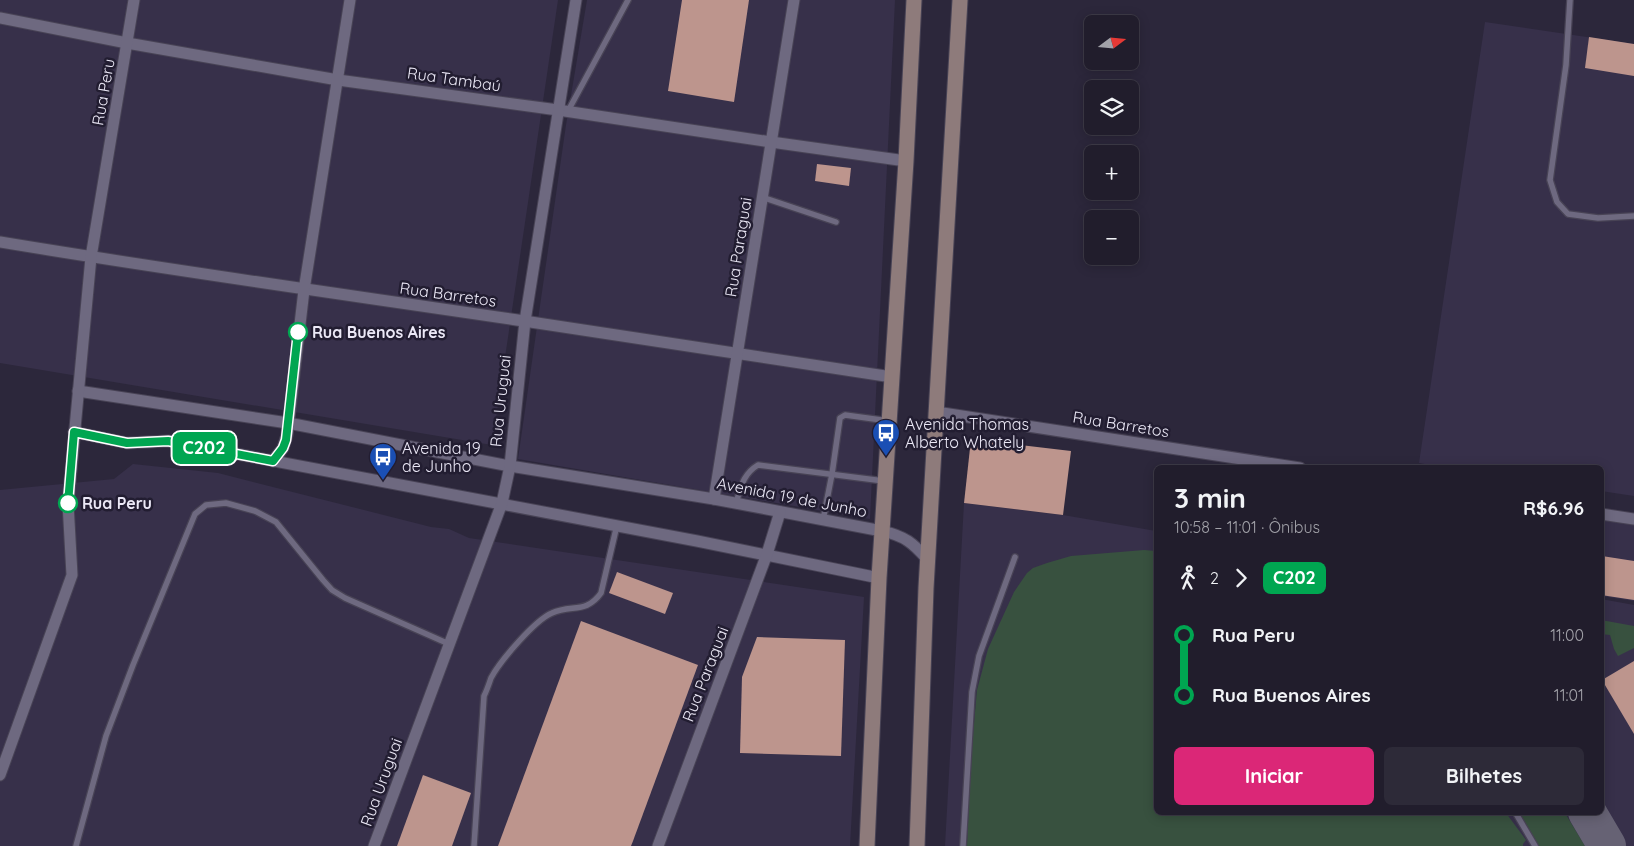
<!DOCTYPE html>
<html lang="pt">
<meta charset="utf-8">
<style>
:root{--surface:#211d2c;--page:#2d2a38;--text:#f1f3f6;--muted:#a2a2a9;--line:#3e3b48;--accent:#db2777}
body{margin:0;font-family:Quicksand,sans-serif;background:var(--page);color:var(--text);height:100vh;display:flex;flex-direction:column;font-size:19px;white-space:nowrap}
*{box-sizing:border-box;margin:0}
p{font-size:16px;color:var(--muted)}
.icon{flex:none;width:28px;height:28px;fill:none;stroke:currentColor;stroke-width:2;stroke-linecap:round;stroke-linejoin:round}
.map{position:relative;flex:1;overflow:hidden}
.side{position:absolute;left:1154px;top:465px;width:450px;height:350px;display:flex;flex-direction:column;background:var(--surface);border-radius:8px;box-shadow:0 2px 12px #0003,0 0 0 1px var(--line)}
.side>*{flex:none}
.badge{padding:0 10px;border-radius:8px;font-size:18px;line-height:32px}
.needle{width:32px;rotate:74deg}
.tools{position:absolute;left:1084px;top:15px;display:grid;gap:10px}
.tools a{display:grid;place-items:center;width:55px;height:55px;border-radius:8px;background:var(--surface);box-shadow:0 2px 12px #0003,0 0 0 1px var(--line);font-size:25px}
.map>.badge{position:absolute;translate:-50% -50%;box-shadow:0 0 0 2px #fff}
.legs{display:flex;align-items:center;gap:8px;height:55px;padding:0 20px;font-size:16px}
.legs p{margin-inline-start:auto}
.summary{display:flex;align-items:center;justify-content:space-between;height:85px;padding:0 20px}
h1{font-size:28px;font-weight:700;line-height:38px}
.action{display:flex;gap:10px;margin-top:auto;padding:10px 20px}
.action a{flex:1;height:58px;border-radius:8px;background:var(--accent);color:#fff;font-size:20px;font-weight:700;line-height:58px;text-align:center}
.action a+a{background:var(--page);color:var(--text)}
ul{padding:0 20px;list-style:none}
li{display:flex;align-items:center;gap:18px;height:60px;font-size:19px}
li i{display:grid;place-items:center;width:8px;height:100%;margin:0 6px;background:currentColor}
li i::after{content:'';width:12px;height:12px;margin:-6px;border:4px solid;border-radius:50%;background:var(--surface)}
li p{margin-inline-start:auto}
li:first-child i{background:linear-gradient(#0000 50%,currentColor 0)}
li:last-child i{background:linear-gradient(currentColor 50%,#0000 0)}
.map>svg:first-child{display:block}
.built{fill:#37304a}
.green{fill:#38513f}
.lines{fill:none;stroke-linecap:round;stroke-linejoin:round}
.taxiway{stroke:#666274;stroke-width:38}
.building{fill:#bd958d}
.lane-casing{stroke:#484355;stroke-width:8}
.street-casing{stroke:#484355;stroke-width:13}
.secondary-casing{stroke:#484355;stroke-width:17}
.lane{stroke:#6e6980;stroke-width:5.5}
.street{stroke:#6e6980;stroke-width:11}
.secondary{stroke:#8e7b7b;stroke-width:15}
.line-1-casing{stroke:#fff;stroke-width:11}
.line-1{stroke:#00a651;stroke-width:8}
.stop-1-dot{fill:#fff;stroke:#00a651;stroke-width:2.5}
.labels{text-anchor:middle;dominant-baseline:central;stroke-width:5;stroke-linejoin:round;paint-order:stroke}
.street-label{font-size:16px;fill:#ebe8f6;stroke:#221d31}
.stop-label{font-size:16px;font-weight:bold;fill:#ebe8f6;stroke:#221d31;text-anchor:start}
.poi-label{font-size:16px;fill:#ebe8f6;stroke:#221d31;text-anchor:start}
</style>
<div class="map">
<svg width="1634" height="846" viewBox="0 0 1634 846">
<rect width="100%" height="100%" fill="#2c273b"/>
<g class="built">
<path d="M 0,0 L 558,0 L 492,445 L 0,363 Z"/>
<path d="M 587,0 L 895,0 L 870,519 L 518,459 L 566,125 Z"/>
<path d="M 1485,22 L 1634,44 L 1634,496 L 1601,491 L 1601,468 L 1447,468 L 1419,463 Z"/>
<path d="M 133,464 L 218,473 L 431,527 L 449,529 L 469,538 L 864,597 L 850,846 L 0,846 L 0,490 L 114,479 Z"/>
<path d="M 964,503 L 1063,515 L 1156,531 L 1156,812 L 1601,812 L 1601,599 L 1634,605 L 1634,846 L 945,846 Z"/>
<path d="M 1601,519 L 1634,525 L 1634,601 L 1601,596 Z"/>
</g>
<g class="green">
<path d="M 1144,550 L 1156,551 L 1156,812 L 1506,813 L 1526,840 L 1523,844 L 1523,846 L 967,846 L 971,757 L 977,690 L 988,649 L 1014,592 L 1027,573 L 1033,568 L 1047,563 L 1071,556 Z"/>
<path d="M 1601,620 L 1634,626 L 1634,648 L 1618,656 L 1614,649 L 1610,635 L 1601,634 Z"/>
<path d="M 1515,813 L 1565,813 L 1585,846 L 1535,846 Z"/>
</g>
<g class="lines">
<path class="taxiway" d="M 1587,812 L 1607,846"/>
</g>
<g class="building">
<path d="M 682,0 L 749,0 L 734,102 L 668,91 Z"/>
<path d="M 1589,37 L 1634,44 L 1634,76 L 1585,68 Z"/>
<path d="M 817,164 L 851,168 L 849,186 L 815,181 Z"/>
<path d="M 971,439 L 1071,451 L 1063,515 L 964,503 Z"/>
<path d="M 1602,556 L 1634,561 L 1634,600 L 1601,595 Z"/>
<path d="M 617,572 L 673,593 L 665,614 L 609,593 Z"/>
<path d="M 581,621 L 698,665 L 633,841 L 631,846 L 498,846 Z"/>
<path d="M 757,637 L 845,640 L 841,756 L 740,753 L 742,677 Z"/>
<path d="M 1634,661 L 1634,734 L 1602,680 Z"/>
<path d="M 423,775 L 471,793 L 452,846 L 397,846 Z"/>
</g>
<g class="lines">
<defs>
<g id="lane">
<path d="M 1570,0 L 1566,65 L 1550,180 L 1557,202 L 1568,214 L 1598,218 L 1634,216"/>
<path d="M 568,111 L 628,0"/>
<path d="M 762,197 L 836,222"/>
<path d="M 736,503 C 741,487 743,474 758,465 L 884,481"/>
<path d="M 823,520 L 832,474 L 840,418 L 845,415 L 889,421"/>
<path d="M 1515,812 L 1535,846"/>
<path d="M 76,846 L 106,736 L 133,665 L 195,514 L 206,505 L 226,503 L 255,511 L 276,522 L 323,580 L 332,590 L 345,598 L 449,644"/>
<path d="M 474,846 L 484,696 C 487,690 489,684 491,678 C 500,661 535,620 552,613 C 572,604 586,614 601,593 L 617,525"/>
<path d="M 963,846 L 972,692 L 979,656 L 1015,557"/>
</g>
<g id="street">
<path d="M 0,18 L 127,43 L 338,80 L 558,110 L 771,142 L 906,161"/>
<path d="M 0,242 C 174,271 349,295 524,321 C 647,339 769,359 892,377"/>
<path d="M 78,391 L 288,423 L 510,466 L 714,499 L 882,531 C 905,536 913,543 928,560"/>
<path d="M 936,412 L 1300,468"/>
<path d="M 74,432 L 127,443 L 168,441 L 697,541 L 879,578"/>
<path d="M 273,461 L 283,448 L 287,435 L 304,290 L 350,0"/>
<path d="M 714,499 L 794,0"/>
<path d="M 1601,514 L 1634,519"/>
<path d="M 0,775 L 72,575 L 68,503 L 91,257 L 134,0"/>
<path d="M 374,846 L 502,503 L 510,466 L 525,321 L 576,0"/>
<path d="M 658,846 L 767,554 L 780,512"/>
</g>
<g id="secondary">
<path d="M 867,846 L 879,578 L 906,161 L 914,0"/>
<path d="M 917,846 L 926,588 L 960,0"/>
</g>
</defs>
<use href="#lane" class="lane-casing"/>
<use href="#street" class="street-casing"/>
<use href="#secondary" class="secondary-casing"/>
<use href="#lane" class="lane"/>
<use href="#street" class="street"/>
<use href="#secondary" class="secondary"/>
</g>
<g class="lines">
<defs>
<path id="line-1" d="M 68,503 L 74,432 L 127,443 L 168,441 L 273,461 L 283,448 L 286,440 L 298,332"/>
</defs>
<use href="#line-1" class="line-1-casing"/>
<use href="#line-1" class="line-1"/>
</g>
<defs>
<symbol id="bus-pin" viewBox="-11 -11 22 30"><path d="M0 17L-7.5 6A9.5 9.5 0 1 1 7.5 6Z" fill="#1a4fb4" stroke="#221d31"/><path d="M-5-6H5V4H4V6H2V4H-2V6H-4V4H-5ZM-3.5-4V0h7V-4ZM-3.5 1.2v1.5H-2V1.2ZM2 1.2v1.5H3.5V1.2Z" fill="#fff"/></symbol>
</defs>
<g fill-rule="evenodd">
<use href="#bus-pin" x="870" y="417" width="32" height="43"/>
<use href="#bus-pin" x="367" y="441" width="32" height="43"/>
</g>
<g class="stop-1-dot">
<circle cx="298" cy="332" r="9"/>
<circle cx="68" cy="503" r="9"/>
</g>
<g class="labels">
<g class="street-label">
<text transform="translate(454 79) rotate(8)">Rua Tambaú</text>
<text transform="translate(103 92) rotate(-80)">Rua Peru</text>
<text transform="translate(738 247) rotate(-81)">Rua Paraguai</text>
<text transform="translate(448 294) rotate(8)">Rua Barretos</text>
<text transform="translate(500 401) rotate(-84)">Rua Uruguai</text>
<text transform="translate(1121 424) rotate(9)">Rua Barretos</text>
<text transform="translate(792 497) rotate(11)">Avenida 19 de Junho</text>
<text transform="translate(705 674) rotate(-69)">Rua Paraguai</text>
<text transform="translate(381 782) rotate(-70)">Rua Uruguai</text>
</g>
<g class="stop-label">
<text x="312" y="332">Rua Buenos Aires</text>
<text x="82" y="503">Rua Peru</text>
</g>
<g class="poi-label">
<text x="905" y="424">Avenida Thomas<tspan x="905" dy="18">Alberto Whately</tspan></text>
<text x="402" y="448">Avenida 19<tspan x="402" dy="18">de Junho</tspan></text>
</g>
</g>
</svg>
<div class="tools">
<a><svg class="needle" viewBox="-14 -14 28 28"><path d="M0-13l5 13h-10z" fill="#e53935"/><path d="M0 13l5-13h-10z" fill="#a2a2a9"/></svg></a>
<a><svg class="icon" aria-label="layers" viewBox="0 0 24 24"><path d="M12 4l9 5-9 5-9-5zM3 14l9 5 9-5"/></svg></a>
<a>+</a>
<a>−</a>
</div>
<b class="badge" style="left:204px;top:448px;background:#00a651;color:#fff">C202</b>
<section class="side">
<div class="summary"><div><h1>3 min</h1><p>10:58 – 11:01 · Ônibus</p></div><b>R$6.96</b></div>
<div class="legs"><svg class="icon" aria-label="walk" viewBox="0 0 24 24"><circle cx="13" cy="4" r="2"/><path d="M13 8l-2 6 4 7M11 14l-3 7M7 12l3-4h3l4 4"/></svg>2<svg class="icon" aria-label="forward" viewBox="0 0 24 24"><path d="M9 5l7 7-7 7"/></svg><b class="badge" style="background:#00a651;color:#fff">C202</b></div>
<ul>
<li><i style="color:#00a651"></i><b>Rua Peru</b><p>11:00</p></li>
<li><i style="color:#00a651"></i><b>Rua Buenos Aires</b><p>11:01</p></li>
</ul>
<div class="action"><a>Iniciar</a><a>Bilhetes</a></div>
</section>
</div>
